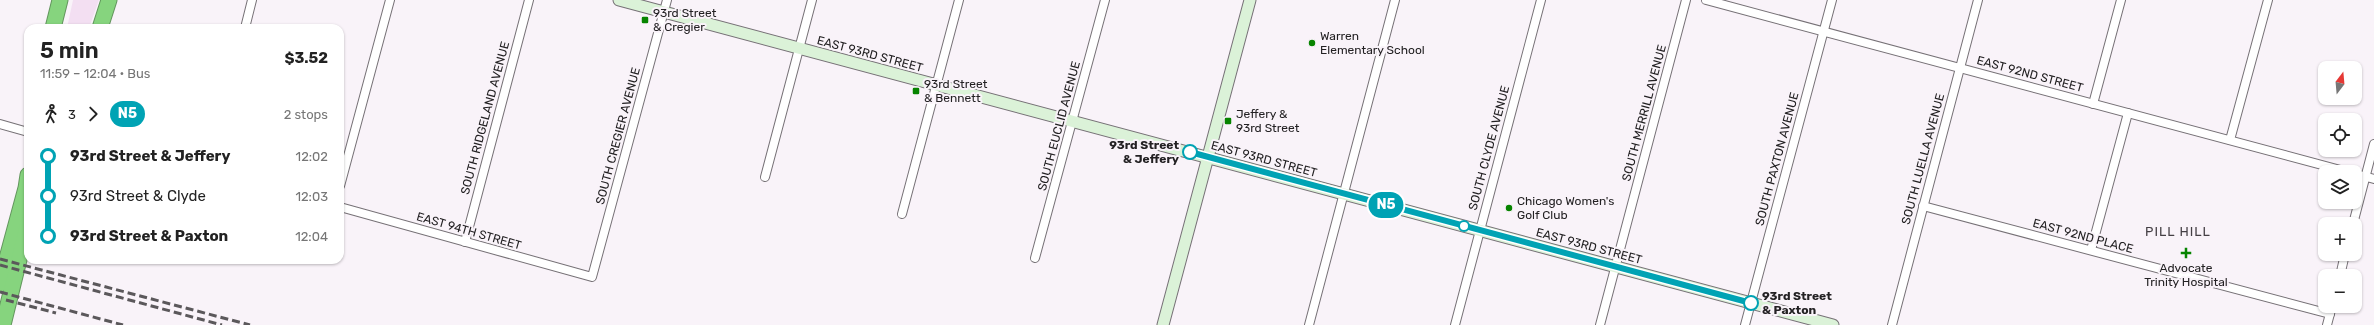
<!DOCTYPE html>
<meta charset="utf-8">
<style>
:root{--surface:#fff;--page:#f2f2f2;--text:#222;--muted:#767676}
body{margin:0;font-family:Rubik,sans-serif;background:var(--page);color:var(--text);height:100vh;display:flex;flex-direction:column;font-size:15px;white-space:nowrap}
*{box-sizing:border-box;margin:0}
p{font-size:13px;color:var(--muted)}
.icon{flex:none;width:22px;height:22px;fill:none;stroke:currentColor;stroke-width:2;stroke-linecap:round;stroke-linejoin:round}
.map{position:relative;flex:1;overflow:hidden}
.details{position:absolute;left:24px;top:24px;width:320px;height:240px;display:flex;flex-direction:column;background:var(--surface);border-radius:12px;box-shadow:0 1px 3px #0004}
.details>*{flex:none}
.badge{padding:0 8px;border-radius:13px;font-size:14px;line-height:26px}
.needle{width:26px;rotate:16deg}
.controls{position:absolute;left:2318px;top:61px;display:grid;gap:8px}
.controls a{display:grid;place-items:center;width:44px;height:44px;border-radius:8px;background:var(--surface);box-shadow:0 1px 3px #0004;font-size:20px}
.map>.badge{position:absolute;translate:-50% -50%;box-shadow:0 0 0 2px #fff}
.legs{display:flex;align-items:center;gap:6px;height:44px;padding:0 16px;font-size:13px}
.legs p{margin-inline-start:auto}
.headline{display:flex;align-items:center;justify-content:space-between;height:68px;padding:0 16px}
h1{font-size:22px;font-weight:600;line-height:30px}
ul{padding:0 16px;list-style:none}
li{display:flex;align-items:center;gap:14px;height:40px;font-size:15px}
li i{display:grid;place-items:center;width:6px;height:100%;margin:0 5px;background:currentColor}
li i::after{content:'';width:10px;height:10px;margin:-5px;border:3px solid;border-radius:50%;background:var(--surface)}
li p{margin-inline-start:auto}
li:first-child i{background:linear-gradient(#0000 50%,currentColor 0)}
li:last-child i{background:linear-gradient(currentColor 50%,#0000 0)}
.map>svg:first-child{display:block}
.green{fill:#f3dff2}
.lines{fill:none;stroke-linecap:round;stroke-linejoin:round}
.street-casing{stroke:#767176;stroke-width:10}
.secondary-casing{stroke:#767176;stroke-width:13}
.highway-casing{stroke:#63955e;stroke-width:17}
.street{stroke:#fff;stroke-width:8}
.secondary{stroke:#dbf2d8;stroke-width:11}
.highway{stroke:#86d47e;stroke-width:15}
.rail{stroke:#5b585b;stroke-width:3;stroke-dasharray:8 4;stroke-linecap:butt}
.line-1-casing{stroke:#fff;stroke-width:9}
.line-1{stroke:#00a3b4;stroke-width:6}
.poi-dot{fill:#078400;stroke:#f9f3f9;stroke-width:1.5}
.stop-1-dot{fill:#fff;stroke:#00a3b4;stroke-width:2}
.labels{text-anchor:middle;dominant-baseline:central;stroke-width:4;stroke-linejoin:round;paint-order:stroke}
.poi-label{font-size:12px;fill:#232123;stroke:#f9f3f9;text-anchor:start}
.street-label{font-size:12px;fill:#232123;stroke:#f9f3f9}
.stop-label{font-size:12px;font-weight:bold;fill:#232123;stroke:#f9f3f9;text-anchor:end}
.neighbourhood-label{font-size:13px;letter-spacing:1px;fill:#443f44;stroke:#f9f3f9}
</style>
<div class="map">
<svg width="2374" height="325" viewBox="0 0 2374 325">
<rect width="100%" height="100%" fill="#f9f3f9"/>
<path class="green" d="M 73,0 L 99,0 L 89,28 L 67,28 Z"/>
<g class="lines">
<defs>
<g id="street">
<path d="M 1706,0 L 2348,172"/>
<path d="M 245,28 L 252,0"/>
<path d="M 2093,104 L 2121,0"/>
<path d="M 0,124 L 28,132"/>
<path d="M 2230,140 L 2268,0"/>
<path d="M 2355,174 L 2374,179"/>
<path d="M 765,177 L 812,0"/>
<path d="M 340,186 L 390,0"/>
<path d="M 1923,206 L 2330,314"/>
<path d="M 340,207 L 592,277 L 667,0"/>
<path d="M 902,214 L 959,0"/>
<path d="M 2353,224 L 2374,144"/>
<path d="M 465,242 L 529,0"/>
<path d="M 2091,250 L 2128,113"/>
<path d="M 1035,258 L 1105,0"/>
<path d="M 2340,276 L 2345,254"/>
<path d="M 1309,325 L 1395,0"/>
<path d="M 1455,325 L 1541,0"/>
<path d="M 1600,325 L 1686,0"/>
<path d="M 1745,325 L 1832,0"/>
<path d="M 1892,325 L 1978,0"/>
<path d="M 2327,325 L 2332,306"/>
</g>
<g id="secondary">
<path d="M 619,0 L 1833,325"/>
<path d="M 1163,325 L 1250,0"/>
</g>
<g id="highway">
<path d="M 53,28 L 60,0"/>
<path d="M 100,28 L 109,0"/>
<path d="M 0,284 L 26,188 L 28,175"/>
<path d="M 3,325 L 28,223"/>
</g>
</defs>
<use href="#street" class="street-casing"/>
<use href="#secondary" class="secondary-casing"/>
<use href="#highway" class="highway-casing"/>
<use href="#street" class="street"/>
<use href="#secondary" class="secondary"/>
<use href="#highway" class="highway"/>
<g class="rail">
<path d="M 0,259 L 250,325"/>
<path d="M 0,265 L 222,325"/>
<path d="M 0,292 L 123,325"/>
<path d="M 6,300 L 56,313"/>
</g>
</g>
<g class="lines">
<defs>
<path id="line-1" d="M 1190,152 L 1751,303"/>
</defs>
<use href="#line-1" class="line-1-casing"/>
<use href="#line-1" class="line-1"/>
</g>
<g class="poi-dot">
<rect x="641" y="16" width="8" height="8" rx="2"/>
<circle cx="1312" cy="43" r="4"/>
<rect x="912" y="87" width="8" height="8" rx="2"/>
<rect x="1224" y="117" width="8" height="8" rx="2"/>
<circle cx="1509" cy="208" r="4"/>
<path d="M2184 247h4v4h4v4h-4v4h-4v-4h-4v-4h4z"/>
</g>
<g class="stop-1-dot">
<circle cx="1190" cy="152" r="7"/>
<circle cx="1464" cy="226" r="5"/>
<circle cx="1751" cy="303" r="7"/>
</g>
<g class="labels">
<g class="poi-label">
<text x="653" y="13">93rd Street<tspan x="653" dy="14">&amp; Cregier</tspan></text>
<text x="1320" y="36">Warren<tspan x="1320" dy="14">Elementary School</tspan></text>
<text x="924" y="84">93rd Street<tspan x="924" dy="14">&amp; Bennett</tspan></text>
<text x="1236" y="114">Jeffery &amp;<tspan x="1236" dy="14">93rd Street</tspan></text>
<text x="1517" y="201">Chicago Women's<tspan x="1517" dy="14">Golf Club</tspan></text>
<text x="2186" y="268" text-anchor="middle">Advocate<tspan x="2186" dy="14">Trinity Hospital</tspan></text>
</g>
<g class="street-label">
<text transform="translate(870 54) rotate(15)">EAST 93RD STREET</text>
<text transform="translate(2030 74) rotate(15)">EAST 92ND STREET</text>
<text transform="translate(1644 113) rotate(-75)">SOUTH MERRILL AVENUE</text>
<text transform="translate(485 118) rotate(-75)">SOUTH RIDGELAND AVENUE</text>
<text transform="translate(1059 126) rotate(-75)">SOUTH EUCLID AVENUE</text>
<text transform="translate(618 136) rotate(-75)">SOUTH CREGIER AVENUE</text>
<text transform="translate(1489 148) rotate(-75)">SOUTH CLYDE AVENUE</text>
<text transform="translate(1264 159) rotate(15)">EAST 93RD STREET</text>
<text transform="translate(1777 159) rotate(-75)">SOUTH PAXTON AVENUE</text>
<text transform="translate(1923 159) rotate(-75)">SOUTH LUELLA AVENUE</text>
<text transform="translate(469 231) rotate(16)">EAST 94TH STREET</text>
<text transform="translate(2083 236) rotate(15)">EAST 92ND PLACE</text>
<text transform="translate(1589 246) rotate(15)">EAST 93RD STREET</text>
</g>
<g class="stop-label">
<text x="1179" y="145">93rd Street<tspan x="1179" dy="14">&amp; Jeffery</tspan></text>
<text x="1762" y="296" text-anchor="start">93rd Street<tspan x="1762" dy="14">&amp; Paxton</tspan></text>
</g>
<g class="neighbourhood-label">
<text x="2178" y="231">PILL HILL</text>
</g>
</g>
</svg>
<div class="controls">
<a><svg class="needle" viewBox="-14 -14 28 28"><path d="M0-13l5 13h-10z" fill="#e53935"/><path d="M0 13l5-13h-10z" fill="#767676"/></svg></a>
<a><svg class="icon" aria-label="locate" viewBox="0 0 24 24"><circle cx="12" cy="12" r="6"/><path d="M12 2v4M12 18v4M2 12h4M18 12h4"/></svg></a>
<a><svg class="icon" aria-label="layers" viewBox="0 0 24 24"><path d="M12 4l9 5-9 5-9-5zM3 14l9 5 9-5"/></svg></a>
<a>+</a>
<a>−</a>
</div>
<b class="badge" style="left:1386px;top:205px;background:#00a3b4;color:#fff">N5</b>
<section class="details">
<div class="headline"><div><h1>5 min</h1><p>11:59 – 12:04 · Bus</p></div><b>$3.52</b></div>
<div class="legs"><svg class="icon" aria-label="walk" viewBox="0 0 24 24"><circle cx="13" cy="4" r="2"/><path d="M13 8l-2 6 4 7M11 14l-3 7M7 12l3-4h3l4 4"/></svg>3<svg class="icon" aria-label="forward" viewBox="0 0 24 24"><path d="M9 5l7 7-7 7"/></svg><b class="badge" style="background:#00a3b4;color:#fff">N5</b><p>2 stops</p></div>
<ul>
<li><i style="color:#00a3b4"></i><b>93rd Street &amp; Jeffery</b><p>12:02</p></li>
<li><i style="color:#00a3b4"></i><span>93rd Street &amp; Clyde</span><p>12:03</p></li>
<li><i style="color:#00a3b4"></i><b>93rd Street &amp; Paxton</b><p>12:04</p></li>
</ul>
</section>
</div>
